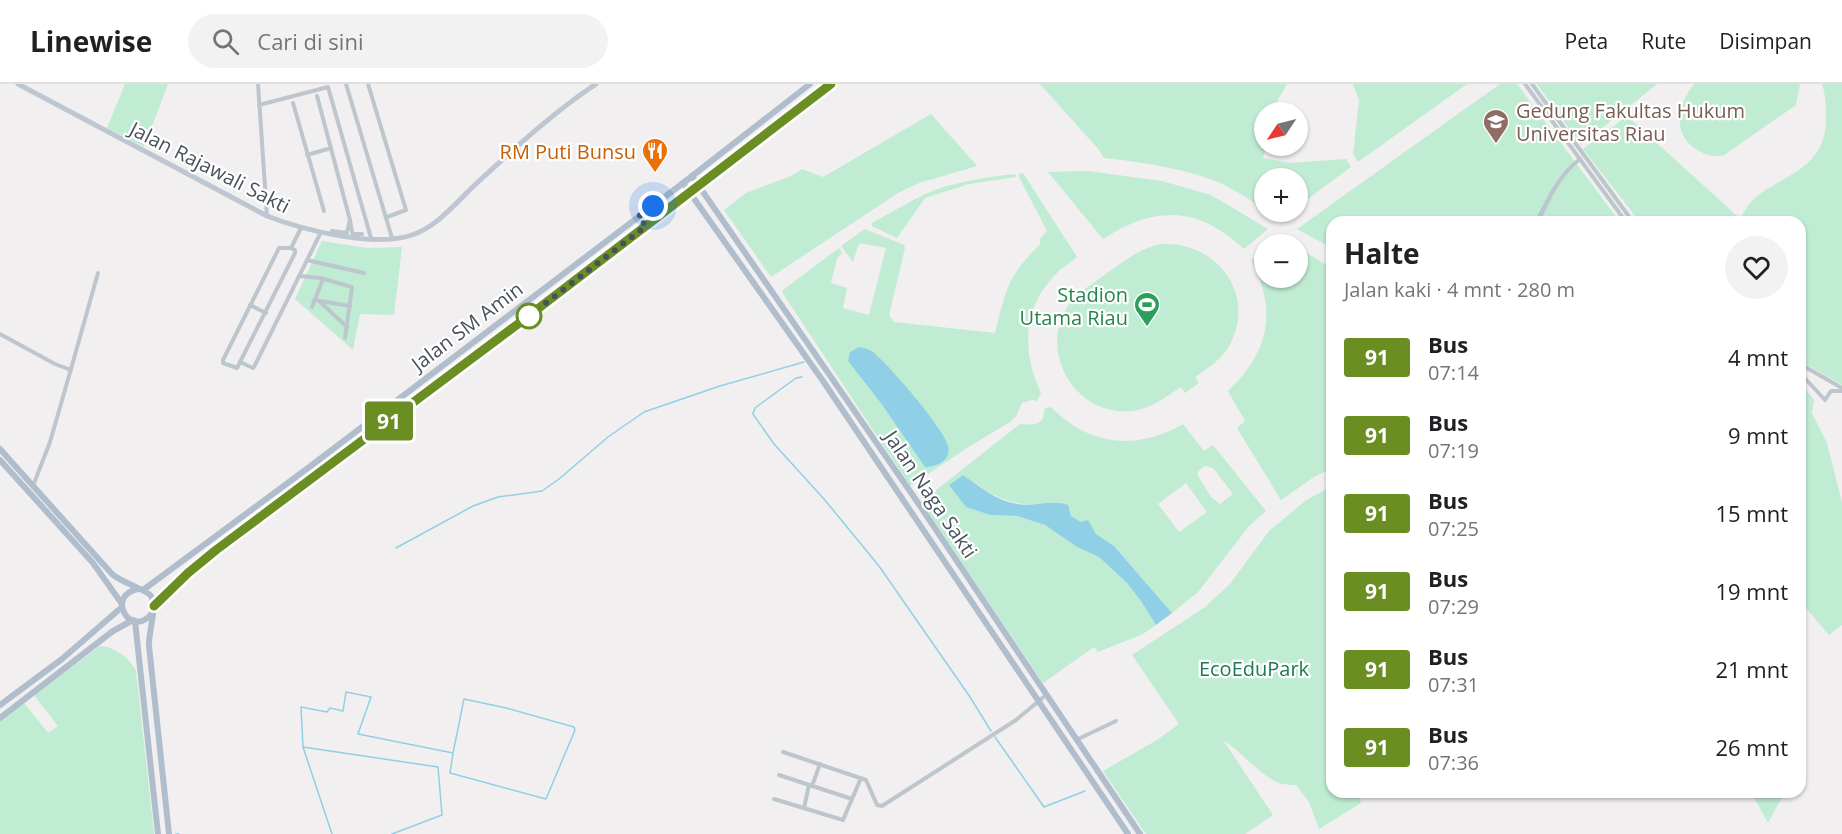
<!DOCTYPE html>
<html lang="id">
<meta charset="utf-8">
<style>
:root{--surface:#fff;--page:#f2f2f2;--text:#202124;--muted:#757577;--line:#e0e0e0}
body{margin:0;font-family:"Open Sans",sans-serif;background:var(--page);color:var(--text);height:100vh;display:flex;flex-direction:column;font-size:22px;white-space:nowrap}
*{box-sizing:border-box;margin:0}
p{font-size:20px;color:var(--muted)}
.icon{flex:none;width:33px;height:33px;fill:none;stroke:currentColor;stroke-width:2;stroke-linecap:round;stroke-linejoin:round}
.map{position:relative;flex:1;overflow:hidden}
.details{position:absolute;left:1326px;top:132px;width:480px;height:582px;display:flex;flex-direction:column;background:var(--surface);border-radius:18px;box-shadow:0 2px 4px #0004}
.details>*{flex:none}
.badge{padding:0 12px;border-radius:4px;font-size:21px;line-height:39px}
.needle{width:39px;rotate:235deg}
.buttons{position:absolute;left:1254px;top:18px;display:grid;gap:12px}
.buttons a{display:grid;place-items:center;width:54px;height:54px;border-radius:50%;background:var(--surface);box-shadow:0 2px 4px #0004;font-size:30px}
.you{position:absolute;width:30px;height:30px;margin:-15px;border:4px solid #fff;border-radius:50%;background:#1a73e8;box-shadow:0 0 0 9px #1a73e833}
.map>.badge{position:absolute;translate:-50% -50%;box-shadow:0 0 0 3px #fff}
.round{display:grid;place-items:center;flex:none;width:63px;height:63px;border-radius:32px;background:var(--page)}
.headline{display:flex;align-items:center;justify-content:space-between;height:102px;padding:0 18px}
h1{font-size:28px;font-weight:700;line-height:45px}
ul{padding:0;list-style:none}
li{display:flex;align-items:center;gap:18px;height:78px;padding:0 18px}
li div{flex:1}
li b{display:block;font-size:22px}
li em{font-style:normal}
li .badge{min-width:66px;font-weight:700;text-align:center}
header{display:flex;align-items:center;gap:36px;box-sizing:border-box;height:84px;padding:0 30px;background:var(--surface);border-bottom:2px solid var(--line)}
header strong{font-size:28px}
nav{display:flex;gap:33px;margin-inline-start:auto;font-size:21px}
.search{width:420px;height:54px;background:var(--page);display:flex;align-items:center;gap:15px;box-sizing:border-box;padding:0 21px;border-radius:33px;color:var(--muted);font-size:22px}
.map>svg:first-child{display:block}
.green{fill:#c0ecd3;fill-rule:evenodd}
.water{fill:#90d0e6}
.lines{fill:none;stroke-linecap:round;stroke-linejoin:round}
.stream{stroke:#90d0e6;stroke-width:1.5}
.minor{stroke:#bec6cd;stroke-width:4}
.secondary{stroke:#bec6d2;stroke-width:5}
.primary{stroke:#b0bdcc;stroke-width:6}
.line-casing{stroke:#fff;stroke-width:14}
.line{stroke:#6b8e23;stroke-width:9}
.walk{stroke:#48515b;stroke-width:6;stroke-dasharray:0 10.8}
.stop-dot{fill:#fff;stroke:#6b8e23;stroke-width:3}
.labels{text-anchor:middle;dominant-baseline:central;stroke-width:4.5;stroke-linejoin:round;paint-order:stroke}
.education-label{font-size:20px;fill:#785e54;stroke:#fff;text-anchor:start}
.food-label{font-size:20px;fill:#c56008;stroke:#fff;text-anchor:end}
.street-label{font-size:20px;fill:#48515b;stroke:#fff}
.leisure-label{font-size:20px;fill:#27864d;stroke:#fff;text-anchor:end}
.park-label{font-size:20px;fill:#1d794f;stroke:#fff}
</style>
<header>
<strong>Linewise</strong>
<div class="search"><svg class="icon" aria-label="search" viewBox="0 0 24 24"><circle cx="10" cy="10" r="6"/><path d="M15 15l6 6"/></svg>Cari di sini</div>
<nav><a>Peta</a><a>Rute</a><a>Disimpan</a></nav>
</header>
<div class="map">
<svg width="1842" height="750" viewBox="0 0 1842 750">
<rect width="100%" height="100%" fill="#f1efef"/>
<g class="green">
<path d="M 125,0 L 168,0 L 144,63 L 107,44 Z"/>
<path d="M 1040,0 L 1287,0 L 1276,19 L 1274,28 L 1264,28 L 1264,62 L 1266,62 L 1263,74 L 1290,79 L 1346,75 L 1351,83 L 1298,122 L 1298,94 L 1264,94 L 1264,125 C 1247,114 1230,102 1210,95 C 1176,83 1140,78 1104,74 L 1099,66 Z"/>
<path d="M 1353,0 L 1467,0 L 1358,78 L 1353,70 L 1359,16 Z"/>
<path d="M 1500,0 L 1517,0 L 1620,138 L 1332,138 L 1332,164 L 1297,145 Z"/>
<path d="M 1537,0 L 1657,0 L 1581,61 Z"/>
<path d="M 1694,0 L 1800,0 L 1796,21 L 1724,71 C 1705,76 1680,59 1680,39 C 1679,23 1685,12 1694,0 Z"/>
<path d="M 1822,0 L 1842,0 L 1842,301 L 1800,277 L 1800,138 L 1740,138 C 1753,91 1824,100 1826,37 C 1826,24 1826,12 1822,0 Z"/>
<path d="M 931,30 L 977,82 L 919,99 L 898,109 L 771,193 L 724,126 L 746,109 L 791,92 L 802,85 L 823,93 Z"/>
<path d="M 1627,32 L 1736,131 L 1738,133 L 1735,138 L 1640,138 L 1583,65 Z"/>
<path d="M 1088,87 L 1162,97 L 1211,111 L 1268,145 L 1244,165 C 1198,122 1155,121 1103,155 L 1048,88 Z"/>
<path d="M 1023,89 L 1077,173 C 1070,179 1061,184 1055,191 C 1022,225 1022,269 1041,309 L 1037,317 L 1032,316 L 1022,319 L 1016,332 L 1010,338 L 970,362 L 910,402 L 782,208 L 783,206 L 839,164 L 842,169 L 837,174 L 831,199 L 847,204 L 843,224 L 869,231 L 886,164 L 859,159 L 853,178 L 841,162 L 865,145 L 904,161 L 905,164 L 889,231 L 894,238 L 995,249 C 1005,209 1008,190 1040,161 L 1040,155 L 1047,147 L 1019,93 L 1019,90 ZM 871,266 L 903,300 L 939,344 L 883,322 L 848,277 Z"/>
<path d="M 1015,90 L 1016,93 L 969,100 L 925,114 L 897,154 L 872,142 L 872,139 C 896,126 920,110 947,102 C 969,96 992,92 1015,90 Z"/>
<path d="M 322,157 L 367,164 L 402,163 L 394,231 L 360,230 L 353,266 L 295,215 Z"/>
<path d="M 1162,160 C 1217,157 1258,212 1229,262 C 1221,276 1208,284 1195,293 L 1199,299 L 1185,309 L 1181,303 C 1165,313 1151,325 1132,327 C 1074,333 1036,265 1070,219 C 1079,207 1094,199 1106,190 C 1124,177 1140,164 1162,160 Z"/>
<path d="M 1298,164 L 1332,184 L 1332,384 L 1314,393 L 1281,416 L 1237,344 L 1245,337 L 1228,307 C 1269,268 1278,227 1251,176 L 1264,170 L 1264,194 L 1298,194 Z"/>
<path d="M 1800,298 L 1814,316 L 1812,329 L 1827,359 L 1842,418 L 1842,541 L 1829,551 L 1800,517 Z"/>
<path d="M 1051,323 C 1089,362 1137,367 1183,340 L 1204,367 L 1213,361 L 1266,427 L 1249,442 L 1198,508 L 1172,529 L 1114,462 L 1096,450 L 1088,437 L 1081,438 L 1071,432 L 1061,418 C 1016,426 999,416 963,391 L 950,401 L 967,423 L 990,431 L 1017,432 L 1045,441 L 1077,463 L 1099,473 L 1127,499 L 1141,517 L 1156,541 L 1143,550 L 1098,568 L 1094,563 L 1043,599 L 921,418 L 1020,340 C 1033,341 1045,342 1044,325 ZM 1205,382 L 1213,384 L 1233,410 L 1220,420 L 1211,413 L 1197,390 L 1199,386 ZM 1186,399 L 1207,428 L 1179,448 L 1158,420 Z"/>
<path d="M 1332,402 L 1332,708 L 1358,708 L 1361,719 L 1319,745 L 1309,718 L 1296,701 C 1290,701 1283,701 1277,698 C 1257,689 1242,668 1223,656 L 1273,731 L 1245,750 L 1146,750 L 1103,687 L 1157,656 L 1179,640 L 1132,571 L 1205,523 L 1230,500 L 1269,447 L 1305,417 Z"/>
<path d="M 100,562 C 115,563 130,574 136,587 L 154,750 L 0,750 L 0,637 L 24,619 L 48,649 L 58,642 L 34,611 Z"/>
<path d="M 1751,708 L 1785,708 L 1768,739 Z"/>
</g>
<g class="water">
<path d="M 859,263 C 864,264 869,265 872,267 C 888,280 944,344 948,362 C 952,376 937,383 925,383 L 883,322 L 848,277 L 850,268 Z"/>
<path d="M 963,391 C 979,402 997,417 1017,420 C 1033,423 1055,415 1068,421 L 1071,432 L 1081,438 L 1088,436 L 1096,450 L 1114,462 L 1172,529 L 1156,541 L 1141,517 L 1127,499 L 1099,473 L 1077,463 L 1045,441 L 1017,432 L 990,431 L 966,423 L 949,401 Z"/>
</g>
<g class="lines">
<g class="stream">
<path d="M 1535,138 L 1553,104"/>
<path d="M 802,293 L 796,294 L 755,324 L 753,330 L 774,360 L 824,415 L 879,482 L 970,613 L 991,647"/>
<path d="M 396,464 L 473,422 L 498,413 L 542,407 L 559,395 L 608,353 L 644,328 L 720,302 L 804,278"/>
<path d="M 995,653 L 1044,723 L 1085,707"/>
<path d="M 303,663 L 301,623 L 327,628 L 330,624 L 343,627 L 346,608 L 371,613 L 358,650 L 453,669 L 464,615 L 506,624 L 574,643 L 575,646 L 546,715 L 450,689 L 453,669"/>
<path d="M 176,750 L 179,750"/>
<path d="M 332,750 L 303,663 L 438,683 L 442,731 L 392,750"/>
</g>
<g class="minor">
<path d="M 258,0 L 267,132"/>
<path d="M 346,0 L 392,154"/>
<path d="M 368,0 L 406,126 L 387,133"/>
<path d="M 1525,0 L 1626,138"/>
<path d="M 1532,0 L 1633,138"/>
<path d="M 317,12 L 350,136"/>
<path d="M 293,19 L 324,127"/>
<path d="M 259,21 L 328,3 L 371,154"/>
<path d="M 307,71 L 331,64"/>
<path d="M 1538,138 C 1548,115 1559,91 1580,75"/>
<path d="M 332,147 L 347,149"/>
<path d="M 353,150 L 362,150"/>
<path d="M 346,152 L 350,136 L 353,153"/>
<path d="M 291,164 L 295,166 L 295,169 L 237,284 L 223,279 L 223,276 L 279,164 L 291,164 L 301,144"/>
<path d="M 307,176 L 364,189"/>
<path d="M 299,192 L 320,194 L 352,203 L 345,254"/>
<path d="M 314,216 L 350,222"/>
<path d="M 318,216 L 347,243"/>
<path d="M 250,221 L 266,229"/>
<path d="M 312,223 L 323,195"/>
<path d="M 0,250 L 55,280 L 71,286"/>
<path d="M 240,278 L 253,284 L 254,283 L 321,148"/>
<path d="M 1800,280 L 1842,304"/>
<path d="M 1800,289 L 1825,316 L 1831,307 L 1842,307"/>
<path d="M 33,402 L 50,358 L 69,292 L 98,189"/>
<path d="M 1076,656 L 1116,637"/>
<path d="M 783,668 L 866,696 L 877,721 L 882,722 L 1016,636 L 1046,611"/>
<path d="M 779,691 L 852,715"/>
<path d="M 812,702 L 820,680"/>
<path d="M 774,715 L 843,736 L 861,694"/>
<path d="M 804,724 L 809,701"/>
</g>
<path class="secondary" d="M 18,0 L 267,132 C 303,146 374,164 412,151 C 439,142 458,116 479,97 C 516,63 554,28 596,0"/>
<g class="primary">
<path d="M 692,92 L 914,413 L 1140,750"/>
<path d="M 683,99 L 823,297 L 1128,750"/>
<path d="M 0,365 L 112,490 C 122,499 146,505 151,512 C 158,523 148,548 149,562 C 156,625 162,687 169,750"/>
<path d="M 0,376 L 93,479 L 122,520"/>
<path d="M 138,505 C 104,512 132,556 152,529"/>
<path d="M 143,506 L 312,381 L 687,96 L 810,0"/>
<path d="M 154,522 L 188,489 L 216,466 L 518,240 L 831,0"/>
<path d="M 135,537 L 158,750"/>
<path d="M 0,621 L 62,575 L 122,523"/>
<path d="M 0,634 L 113,547 L 133,536"/>
</g>
</g>
<g class="lines">
<defs>
<path id="line" d="M 154,522 L 188,489 L 216,466 L 518,240 L 831,0"/>
</defs>
<use href="#line" class="line-casing"/>
<use href="#line" class="line"/>
<path class="walk" d="M 529,232 L 646,142 L 638,133 L 653,122"/>
</g>
<defs>
<symbol id="university-pin" viewBox="-11 -11 22 30"><path d="M0 17L-7.5 6A9.5 9.5 0 1 1 7.5 6Z" fill="#8d6e63" stroke="#fff"/><path d="M0-5L7-2L0 1L-7-2ZM-4 1L0 2.5L4 1V4Q0 6-4 4Z" fill="#fff"/></symbol>
<symbol id="restaurant-pin" viewBox="-11 -11 22 30"><path d="M0 17L-7.5 6A9.5 9.5 0 1 1 7.5 6Z" fill="#e8710a" stroke="#fff"/><path d="M-5-6h1v4h1v-4h1v4h1v-4h1v5L-1.5 .5V6h-2V.5L-5-1ZM5-6V6H3V1.5H1.5Q1.5-4 5-6Z" fill="#fff"/></symbol>
<symbol id="stadium-pin" viewBox="-11 -11 22 30"><path d="M0 17L-7.5 6A9.5 9.5 0 1 1 7.5 6Z" fill="#2e9e5b" stroke="#fff"/><path d="M0-5a6.5 5 0 1 0 0 10a6.5 5 0 1 0 0-10ZM-3.5-1.8h7v3.6h-7Z" fill="#fff"/></symbol>
</defs>
<g fill-rule="evenodd">
<use href="#university-pin" x="1481" y="23" width="30" height="40"/>
<use href="#restaurant-pin" x="640" y="52" width="30" height="40"/>
<use href="#stadium-pin" x="1132" y="206" width="30" height="40"/>
</g>
<circle class="stop-dot" cx="529" cy="232" r="12"/>
<g class="labels">
<g class="education-label">
<text x="1516" y="26">Gedung Fakultas Hukum<tspan x="1516" dy="23">Universitas Riau</tspan></text>
</g>
<g class="food-label">
<text x="636" y="67">RM Puti Bunsu</text>
</g>
<g class="street-label">
<text transform="translate(210 83) rotate(27)">Jalan Rajawali Sakti</text>
<text transform="translate(467 242) rotate(-37)">Jalan SM Amin</text>
<text transform="translate(931 410) rotate(56)">Jalan Naga Sakti</text>
</g>
<g class="leisure-label">
<text x="1128" y="210">Stadion<tspan x="1128" dy="23">Utama Riau</tspan></text>
</g>
<g class="park-label">
<text x="1254" y="584">EcoEduPark</text>
</g>
</g>
</svg>
<div class="buttons">
<a><svg class="needle" viewBox="-14 -14 28 28"><path d="M0-13l5 13h-10z" fill="#e53935"/><path d="M0 13l5-13h-10z" fill="#757577"/></svg></a>
<a>+</a>
<a>−</a>
</div>
<div class="you" style="left:653px;top:122px"></div>
<b class="badge" style="left:389px;top:337px;background:#6b8e23;color:#fff">91</b>
<section class="details">
<div class="headline"><div><h1>Halte</h1><p>Jalan kaki · 4 mnt · 280 m</p></div><a class="round"><svg class="icon" aria-label="heart" viewBox="0 0 24 24"><path d="M12 20l-8-8c-3-5 5-10 8-4 3-6 11-1 8 4z"/></svg></a></div>
<ul>
<li><span class="badge" style="background:#6b8e23;color:#fff">91</span><div><b>Bus</b><p>07:14</p></div><em>4 mnt</em></li>
<li><span class="badge" style="background:#6b8e23;color:#fff">91</span><div><b>Bus</b><p>07:19</p></div><em>9 mnt</em></li>
<li><span class="badge" style="background:#6b8e23;color:#fff">91</span><div><b>Bus</b><p>07:25</p></div><em>15 mnt</em></li>
<li><span class="badge" style="background:#6b8e23;color:#fff">91</span><div><b>Bus</b><p>07:29</p></div><em>19 mnt</em></li>
<li><span class="badge" style="background:#6b8e23;color:#fff">91</span><div><b>Bus</b><p>07:31</p></div><em>21 mnt</em></li>
<li><span class="badge" style="background:#6b8e23;color:#fff">91</span><div><b>Bus</b><p>07:36</p></div><em>26 mnt</em></li>
</ul>
</section>
</div>
